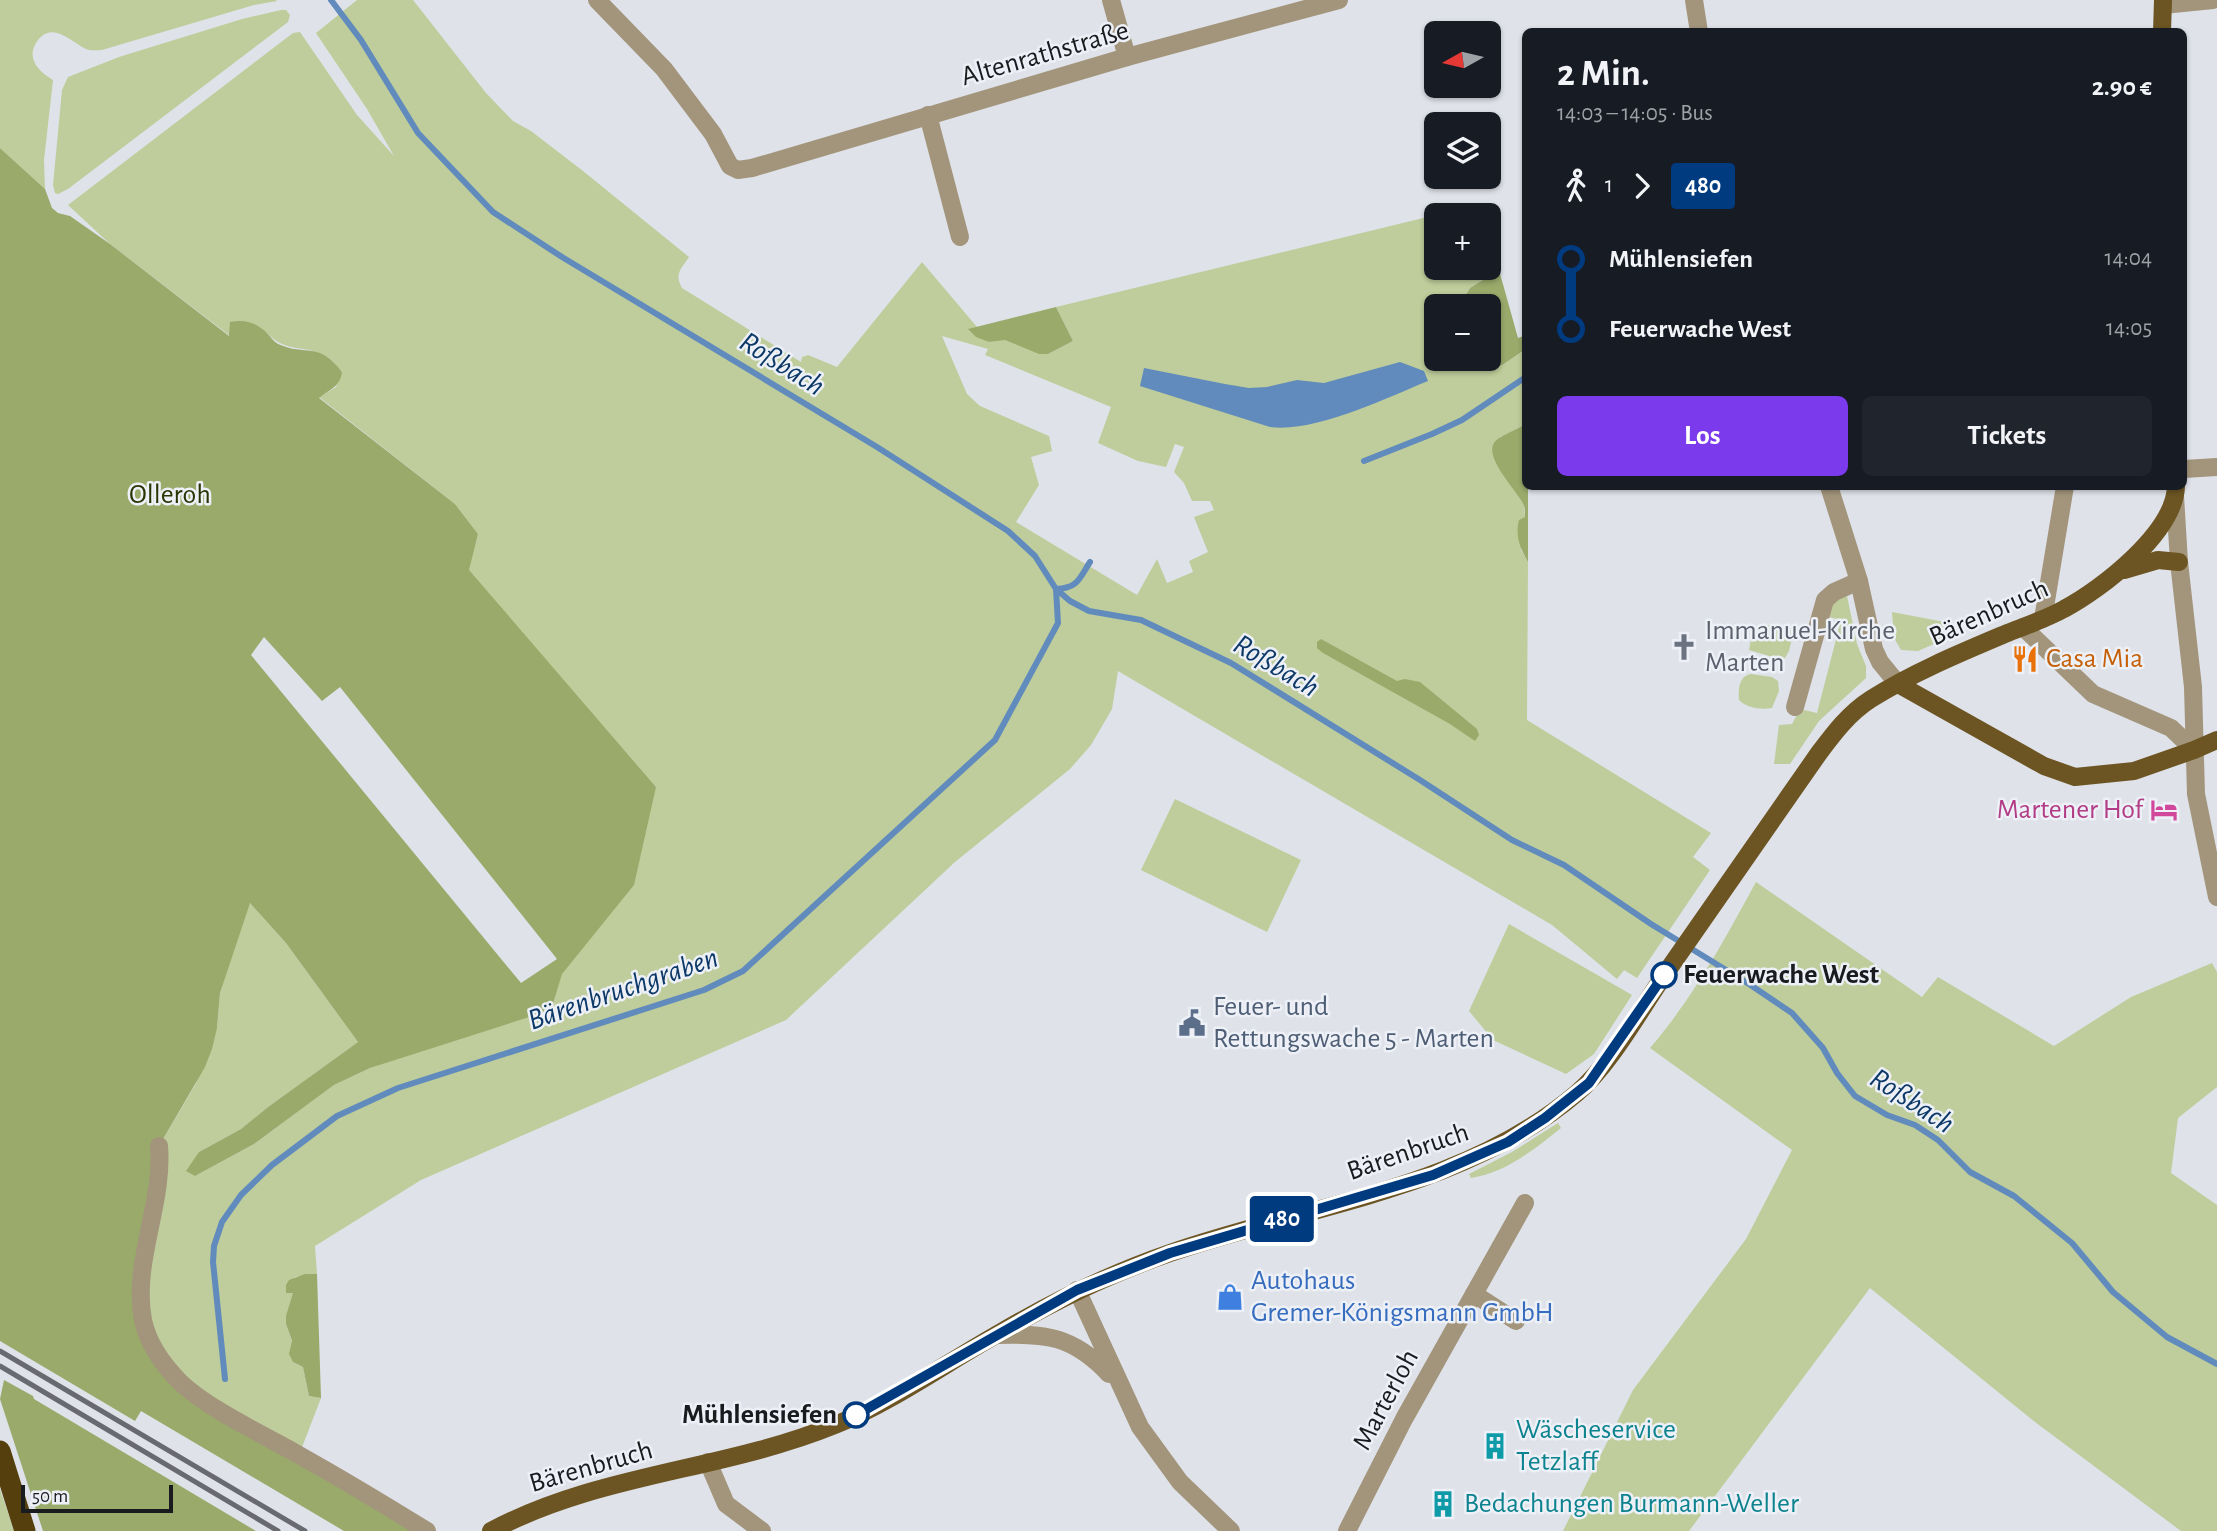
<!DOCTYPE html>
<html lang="de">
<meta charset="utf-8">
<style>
:root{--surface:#171b24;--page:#20242c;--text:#f1f3f6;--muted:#9ea1a6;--accent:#7c3aed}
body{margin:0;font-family:"Alegreya Sans",sans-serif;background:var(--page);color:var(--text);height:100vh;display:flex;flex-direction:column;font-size:26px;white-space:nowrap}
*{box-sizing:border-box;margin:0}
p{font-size:23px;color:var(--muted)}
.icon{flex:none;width:38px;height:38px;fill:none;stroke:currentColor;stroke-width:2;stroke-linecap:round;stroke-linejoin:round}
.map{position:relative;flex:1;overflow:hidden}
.panel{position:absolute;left:1522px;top:28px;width:665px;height:462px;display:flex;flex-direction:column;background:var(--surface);border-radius:10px;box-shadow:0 2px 5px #0004}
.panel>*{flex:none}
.badge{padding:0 14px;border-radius:5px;font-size:24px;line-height:46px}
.needle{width:46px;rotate:262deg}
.controls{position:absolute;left:1424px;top:21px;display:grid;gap:14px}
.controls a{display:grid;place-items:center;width:77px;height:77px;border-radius:10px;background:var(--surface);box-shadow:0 2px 5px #0004;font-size:35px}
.scale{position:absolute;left:21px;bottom:18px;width:152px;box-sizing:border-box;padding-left:7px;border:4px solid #1a1b1e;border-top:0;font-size:19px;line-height:24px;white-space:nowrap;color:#1a1b1e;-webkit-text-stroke:5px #edf0f6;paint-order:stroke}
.map>.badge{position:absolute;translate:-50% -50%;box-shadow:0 0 0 4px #fff}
.legs{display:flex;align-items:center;gap:10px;height:77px;padding:0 35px;font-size:23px}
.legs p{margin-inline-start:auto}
.summary{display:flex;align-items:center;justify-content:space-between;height:119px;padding:0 35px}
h1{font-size:38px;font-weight:600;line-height:52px}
.cta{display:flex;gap:14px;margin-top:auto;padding:14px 35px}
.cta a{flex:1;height:80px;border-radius:10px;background:var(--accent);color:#fff;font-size:28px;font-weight:600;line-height:80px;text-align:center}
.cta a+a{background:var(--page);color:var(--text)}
ul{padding:0 35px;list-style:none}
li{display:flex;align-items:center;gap:24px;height:70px;font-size:26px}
li i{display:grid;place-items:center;width:10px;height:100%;margin:0 9px;background:currentColor}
li i::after{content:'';width:18px;height:18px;margin:-9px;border:5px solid;border-radius:50%;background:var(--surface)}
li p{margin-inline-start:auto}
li:first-child i{background:linear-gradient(#0000 50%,currentColor 0)}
li:last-child i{background:linear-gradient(currentColor 50%,#0000 0)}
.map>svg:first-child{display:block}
.green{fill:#becd9b;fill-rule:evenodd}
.forest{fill:#99aa6b;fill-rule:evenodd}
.water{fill:#618bbc}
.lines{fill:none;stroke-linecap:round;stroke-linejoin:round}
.stream{stroke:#618bbc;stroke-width:6}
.minor{stroke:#a2957b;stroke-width:18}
.major{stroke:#6c5522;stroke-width:18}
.highway{stroke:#543f0d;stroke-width:21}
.rail{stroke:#696a6f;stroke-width:5}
.line-1-casing{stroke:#fff;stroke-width:16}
.line-1{stroke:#003b80;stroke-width:10}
.stop-1-dot{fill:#fff;stroke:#003b80;stroke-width:3.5}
.labels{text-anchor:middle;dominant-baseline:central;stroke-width:5;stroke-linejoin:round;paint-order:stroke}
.street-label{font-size:28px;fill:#1a1b1e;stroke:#edf0f6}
.park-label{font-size:28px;fill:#2b3504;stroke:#edf0f6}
.worship-label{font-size:28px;fill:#5b616d;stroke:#edf0f6;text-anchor:start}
.food-label{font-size:28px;fill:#c56008;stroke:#edf0f6;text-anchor:start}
.hotel-label{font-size:28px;fill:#b23c85;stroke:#edf0f6;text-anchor:end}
.stop-label{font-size:28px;font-weight:bold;fill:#1a1b1e;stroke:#edf0f6;text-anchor:start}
.service-label{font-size:28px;fill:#4e5e75;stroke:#edf0f6;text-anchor:start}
.shop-label{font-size:28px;fill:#366cbe;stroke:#edf0f6;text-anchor:start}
.culture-label{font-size:28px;fill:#0d838f;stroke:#edf0f6;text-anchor:start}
.water-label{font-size:30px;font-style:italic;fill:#0d3968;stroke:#edf0f6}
</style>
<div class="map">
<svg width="2217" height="1531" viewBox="0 0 2217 1531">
<rect width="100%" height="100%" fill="#dfe2e9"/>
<g class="green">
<path d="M 0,0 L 276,0 L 277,1 L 254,5 L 102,50 C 97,50 90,51 86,49 C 71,42 53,21 38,40 C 33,47 31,53 34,61 C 37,69 45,75 53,80 L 44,160 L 45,189 L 0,148 Z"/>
<path d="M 357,0 L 413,0 L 486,93 L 513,121 L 531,131 L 583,171 L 689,257 C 681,269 674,274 682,288 L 801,362 L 802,357 L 808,355 L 837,367 L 922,262 L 977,327 L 969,330 L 989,342 L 1005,339 L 1048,354 L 1073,341 L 1056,307 L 1481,204 L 1484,215 L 1437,215 L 1437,268 L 1489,268 L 1489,233 L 1499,270 L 1470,288 L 1459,306 L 1437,306 L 1437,359 L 1457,359 L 1457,365 C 1471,367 1489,372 1502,365 C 1511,360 1517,354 1526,349 L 1526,423 L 1518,430 L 1500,437 L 1519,497 L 1524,506 L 1525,517 L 1521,550 L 1528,562 L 1527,720 L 1711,833 L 1693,857 L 1710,870 L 1637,978 L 1624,970 L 1617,979 L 1552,925 L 1118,671 L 1112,709 L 1091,745 L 1070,769 L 955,862 L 786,1020 L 421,1180 L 315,1246 L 317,1274 L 295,1277 L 293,1298 L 286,1324 L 292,1342 L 293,1362 L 303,1367 L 309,1396 L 321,1398 L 299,1455 L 189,1389 L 143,1320 L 159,1146 L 195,1085 L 217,1028 L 220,993 L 245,911 L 250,903 L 286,943 L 358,1042 L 268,1107 L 241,1129 L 199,1152 L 195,1176 L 254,1144 L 334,1085 L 370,1068 L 406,1055 L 562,974 L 656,787 L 468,570 L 478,534 L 455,504 L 319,397 L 336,387 L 342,372 C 315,336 291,360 266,332 L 230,336 L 110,244 L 68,205 L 293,33 L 300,32 L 357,115 L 394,156 L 367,109 L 316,33 ZM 942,336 L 988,349 L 985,355 L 1111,407 L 1098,443 L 1138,461 L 1166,467 L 1175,444 L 1184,447 L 1174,472 L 1184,483 L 1192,501 L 1210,501 L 1214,510 L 1194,517 L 1208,552 L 1189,561 L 1193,572 L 1167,583 L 1157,559 L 1137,595 L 1016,522 L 1039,485 L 1031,457 L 1052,451 L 1049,436 L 980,406 L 967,394 Z"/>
<path d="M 281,10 L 286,10 L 290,15 L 288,22 L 68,189 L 58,194 L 55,193 L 53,185 L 62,90 L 68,77 L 119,57 L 242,19 Z"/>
<path d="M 1847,596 L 1857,644 L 1866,666 L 1866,678 L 1819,721 L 1790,764 L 1774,764 L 1779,725 L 1792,724 L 1800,709 L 1817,713 L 1841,620 L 1825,616 L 1833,601 Z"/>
<path d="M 1892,612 L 1950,623 L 1950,637 L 1918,651 L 1901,650 L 1894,638 Z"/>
<path d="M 1762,624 L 1794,630 L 1789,651 L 1785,658 L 1776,658 L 1749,650 L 1753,629 Z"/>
<path d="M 1751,674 L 1772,677 L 1778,681 L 1779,691 L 1772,708 C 1761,710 1747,708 1739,700 C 1738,689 1739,676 1751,674 Z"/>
<path d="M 1175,799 L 1301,860 L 1267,932 L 1141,870 Z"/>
<path d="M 1756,882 L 1922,997 L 1938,977 L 2054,1046 L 2131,997 L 2212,963 L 2217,972 L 2217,1087 L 2178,1118 L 2171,1173 L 2217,1205 L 2217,1531 L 2181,1531 L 2035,1422 L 1870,1288 L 1689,1531 L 1563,1531 L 1633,1390 L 1746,1239 L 1792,1150 L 1650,1048 C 1693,998 1725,939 1756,882 Z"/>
<path d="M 1509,924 L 1632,995 L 1594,1054 L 1566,1074 L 1493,1040 L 1469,1011 Z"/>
<path d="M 1558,1123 L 1561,1128 C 1535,1149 1505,1173 1471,1178 L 1469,1174 L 1512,1152 Z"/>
<path d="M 0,1489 L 14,1531 L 0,1531 Z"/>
</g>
<g class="forest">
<path d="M 0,148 L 45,189 L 52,208 L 58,213 L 70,216 L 110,244 L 229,336 L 230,322 C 244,319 255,322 266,332 C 270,336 273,341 278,344 C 306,357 318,340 342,372 C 340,387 330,389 319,398 L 455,504 L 478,534 L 469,570 L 656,787 L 634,885 L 562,974 L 551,1010 L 370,1068 L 334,1085 L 254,1144 L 195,1176 L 186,1171 L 199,1152 L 241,1129 L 268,1107 L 358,1042 L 286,943 L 250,903 L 220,993 L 217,1028 L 212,1049 L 205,1067 L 159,1146 L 143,1320 L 167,1368 L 427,1531 L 344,1531 L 141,1411 L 135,1421 L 0,1341 ZM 264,637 L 322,701 L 340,687 L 557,959 L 521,983 L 251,655 Z"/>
<path d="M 1499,270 L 1518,338 L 1526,335 L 1526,349 C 1517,354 1511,360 1502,365 C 1489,372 1471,367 1457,365 L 1457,359 L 1489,359 L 1489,306 L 1459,306 L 1470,288 Z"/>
<path d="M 1056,307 L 1073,341 L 1048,354 L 1039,354 L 1005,340 L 989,342 L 976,337 L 968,329 Z"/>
<path d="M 1526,423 L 1526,486 L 1528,487 L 1528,562 C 1520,548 1515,536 1519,520 L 1525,517 C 1525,515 1525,507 1524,506 C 1519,492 1484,459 1494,443 C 1499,435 1517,431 1526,423 Z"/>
<path d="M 1321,639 L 1397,681 L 1405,679 L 1420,682 L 1477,729 L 1479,735 L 1475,741 L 1450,724 L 1323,653 L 1317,648 L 1317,642 Z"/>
<path d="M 305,1274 L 317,1274 L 321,1398 L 309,1396 L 303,1367 L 293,1362 L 289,1354 L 292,1341 L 286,1324 L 286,1316 L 293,1293 L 286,1293 L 286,1285 L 289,1280 Z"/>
<path d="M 4,1380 L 33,1396 L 34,1399 L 256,1531 L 43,1531 L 0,1399 Z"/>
</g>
<path class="water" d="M 1400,362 L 1424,371 L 1428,381 C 1386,398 1315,433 1270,427 L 1140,386 L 1144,368 L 1225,384 L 1249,388 L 1267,387 L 1297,380 L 1324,383 Z"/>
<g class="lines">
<g class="stream">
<path d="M 331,0 L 361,40 L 418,133 L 493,212 L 562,257 L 877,447 L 1008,531 L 1035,556 L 1056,589 L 1070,601 L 1089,611 L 1141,620 L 1231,663 L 1420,780 L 1512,840 L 1564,865 L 1651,924 L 1749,984 L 1792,1013 L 1823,1048 L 1837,1073 L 1855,1096 L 1887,1115 L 1915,1125 L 1938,1140 L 1970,1172 L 2014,1196 L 2072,1243 L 2113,1292 L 2167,1337 L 2217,1364"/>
<path d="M 1364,461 L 1432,434 L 1462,420 L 1526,377"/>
<path d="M 1056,589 C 1078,588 1079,579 1090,562"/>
<path d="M 225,1379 L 213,1262 L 214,1246 L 222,1222 L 241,1195 L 272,1165 L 337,1116 L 398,1088 L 704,990 L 743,971 L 995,740 L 1058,623 L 1056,589"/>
</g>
<g class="minor">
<path d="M 597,0 L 664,69 L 713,134 L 730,166 L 738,170 L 752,168 L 1127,57 L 1339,0"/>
<path d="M 1111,0 L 1127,57"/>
<path d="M 1694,0 L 1699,32"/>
<path d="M 2163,5 L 2213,0"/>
<path d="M 928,115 L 960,237"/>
<path d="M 2184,469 L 2217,467"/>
<path d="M 1829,486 L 1859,581 L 1874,649 L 1880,662 L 1898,684"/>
<path d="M 2175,496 L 2179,562 L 2193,687 L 2196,794 L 2217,897"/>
<path d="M 2043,619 L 2065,486"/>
<path d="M 2023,627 L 2093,694 L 2171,728 L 2194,750"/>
<path d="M 1795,707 L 1825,600 L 1834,592 L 1859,581"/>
<path d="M 159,1146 C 164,1204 132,1262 143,1320 C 148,1344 164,1366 181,1383 C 210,1410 264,1435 299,1455 C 342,1479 385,1505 427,1531"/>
<path d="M 1077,1290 L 1140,1427 L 1180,1482 L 1231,1531"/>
<path d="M 1474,1294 L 1516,1321"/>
<path d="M 996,1335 C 1046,1333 1073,1336 1109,1374"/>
<path d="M 708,1462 L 726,1504 L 762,1531"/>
<path d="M 1347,1531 L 1404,1419 L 1525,1203"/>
</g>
<g class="major">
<path d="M 2162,32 L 2163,0"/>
<path d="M 2124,570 L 2158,560 L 2179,562"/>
<path d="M 1898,684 L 2044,766 L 2075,777 L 2134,771 L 2194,750 L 2217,740"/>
<path d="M 491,1531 C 600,1473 722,1471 835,1425 C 892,1402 943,1365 996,1335 C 1052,1302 1109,1274 1170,1253 C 1307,1205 1463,1190 1577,1093 C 1609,1066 1639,1012 1663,977 C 1715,902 1767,827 1819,753 C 1834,733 1849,713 1871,699 C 1912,673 1960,653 2005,634 C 2025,626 2046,619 2064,609 C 2102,589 2175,532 2176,486"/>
</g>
<path class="highway" d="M 0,1451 L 25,1531"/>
<g class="rail">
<path d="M 0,1351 L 305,1531"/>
<path d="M 0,1366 L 278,1531"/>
</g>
</g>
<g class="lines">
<defs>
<path id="line-1" d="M 856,1415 L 1077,1290 L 1170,1253 L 1433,1175 L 1508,1142 L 1545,1118 L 1589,1083 L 1664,975"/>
</defs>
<use href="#line-1" class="line-1-casing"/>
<use href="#line-1" class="line-1"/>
</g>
<defs>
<symbol id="church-bare" viewBox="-9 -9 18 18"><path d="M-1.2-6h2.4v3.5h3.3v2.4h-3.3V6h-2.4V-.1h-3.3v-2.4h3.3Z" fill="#6b7280" stroke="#edf0f6" stroke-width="2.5" paint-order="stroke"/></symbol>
<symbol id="restaurant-bare" viewBox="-9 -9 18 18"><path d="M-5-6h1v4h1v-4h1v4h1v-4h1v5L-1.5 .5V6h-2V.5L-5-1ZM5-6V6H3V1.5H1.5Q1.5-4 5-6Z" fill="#e8710a" stroke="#edf0f6" stroke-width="2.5" paint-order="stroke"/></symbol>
<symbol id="hotel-bare" viewBox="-9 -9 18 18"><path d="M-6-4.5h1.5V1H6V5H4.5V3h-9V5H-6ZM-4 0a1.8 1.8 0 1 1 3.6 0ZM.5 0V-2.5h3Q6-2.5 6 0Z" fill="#d1479c" stroke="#edf0f6" stroke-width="2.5" paint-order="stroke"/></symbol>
<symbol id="civic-bare" viewBox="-9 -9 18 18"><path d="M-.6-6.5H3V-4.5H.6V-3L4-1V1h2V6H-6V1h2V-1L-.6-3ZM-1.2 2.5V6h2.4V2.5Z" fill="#5c6f8a" stroke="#edf0f6" stroke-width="2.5" paint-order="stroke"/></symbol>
<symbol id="shop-bare" viewBox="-9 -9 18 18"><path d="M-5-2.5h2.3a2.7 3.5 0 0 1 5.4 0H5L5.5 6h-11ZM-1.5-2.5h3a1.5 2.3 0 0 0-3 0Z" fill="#3f7fe0" stroke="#edf0f6" stroke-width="2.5" paint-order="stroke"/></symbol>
<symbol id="building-bare" viewBox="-9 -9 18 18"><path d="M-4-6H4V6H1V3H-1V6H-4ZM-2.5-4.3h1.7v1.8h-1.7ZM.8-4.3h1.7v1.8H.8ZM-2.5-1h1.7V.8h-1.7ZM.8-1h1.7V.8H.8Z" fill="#0f9aa8" stroke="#edf0f6" stroke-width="2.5" paint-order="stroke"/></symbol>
</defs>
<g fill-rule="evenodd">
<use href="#church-bare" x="1665" y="628" width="38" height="38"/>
<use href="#restaurant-bare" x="2006" y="640" width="38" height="38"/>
<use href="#hotel-bare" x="2145" y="791" width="38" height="38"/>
<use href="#civic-bare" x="1173" y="1004" width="38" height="38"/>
<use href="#shop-bare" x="1211" y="1278" width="38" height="38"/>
<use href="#building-bare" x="1476" y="1427" width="38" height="38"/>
<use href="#building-bare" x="1424" y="1485" width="38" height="38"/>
</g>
<g class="stop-1-dot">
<circle cx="1664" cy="975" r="12"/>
<circle cx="856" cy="1415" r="12"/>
</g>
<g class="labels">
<g class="street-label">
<text transform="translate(1045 54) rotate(-16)">Altenrathstraße</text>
<text transform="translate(1989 613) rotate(-24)">Bärenbruch</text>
<text transform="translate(1408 1152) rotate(-19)">Bärenbruch</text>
<text transform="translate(1386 1400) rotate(-62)">Marterloh</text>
<text transform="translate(591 1467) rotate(-16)">Bärenbruch</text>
</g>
<g class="park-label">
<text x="170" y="495">Olleroh</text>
</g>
<g class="worship-label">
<text x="1705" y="631">Immanuel-Kirche<tspan x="1705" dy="32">Marten</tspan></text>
</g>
<g class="food-label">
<text x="2046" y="659">Casa Mia</text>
</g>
<g class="hotel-label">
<text x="2143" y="810">Martener Hof</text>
</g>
<g class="stop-label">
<text x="1683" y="975">Feuerwache West</text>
<text x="837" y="1415" text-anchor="end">Mühlensiefen</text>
</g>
<g class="service-label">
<text x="1213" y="1007">Feuer- und<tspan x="1213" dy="32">Rettungswache 5 - Marten</tspan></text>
</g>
<g class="shop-label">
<text x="1251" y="1281">Autohaus<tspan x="1251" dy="32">Gremer-Königsmann GmbH</tspan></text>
</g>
<g class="culture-label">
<text x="1516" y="1430">Wäscheservice<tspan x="1516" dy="32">Tetzlaff</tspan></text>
<text x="1464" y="1504">Bedachungen Burmann-Weller</text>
</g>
<g class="water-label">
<text transform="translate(782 364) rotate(32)">Roßbach</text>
<text transform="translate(1276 666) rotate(31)">Roßbach</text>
<text transform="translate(623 989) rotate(-19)">Bärenbruchgraben</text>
<text transform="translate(1912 1101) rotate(33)">Roßbach</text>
</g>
</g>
</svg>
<div class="controls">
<a><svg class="needle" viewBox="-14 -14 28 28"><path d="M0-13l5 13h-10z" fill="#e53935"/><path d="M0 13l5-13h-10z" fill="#9ea1a6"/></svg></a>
<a><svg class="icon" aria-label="layers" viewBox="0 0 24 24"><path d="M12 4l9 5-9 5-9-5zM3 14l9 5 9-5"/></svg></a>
<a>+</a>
<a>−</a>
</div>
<div class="scale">50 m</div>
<b class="badge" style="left:1282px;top:1219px;background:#003b80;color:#fff">480</b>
<section class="panel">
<div class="summary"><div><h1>2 Min.</h1><p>14:03 – 14:05 · Bus</p></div><b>2.90 €</b></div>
<div class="legs"><svg class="icon" aria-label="walk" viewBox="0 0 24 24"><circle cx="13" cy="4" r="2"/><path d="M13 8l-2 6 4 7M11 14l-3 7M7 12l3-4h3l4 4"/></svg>1<svg class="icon" aria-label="forward" viewBox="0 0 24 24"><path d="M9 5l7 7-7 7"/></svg><b class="badge" style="background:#003b80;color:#fff">480</b></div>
<ul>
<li><i style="color:#003b80"></i><b>Mühlensiefen</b><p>14:04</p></li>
<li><i style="color:#003b80"></i><b>Feuerwache West</b><p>14:05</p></li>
</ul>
<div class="cta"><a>Los</a><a>Tickets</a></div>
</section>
</div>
